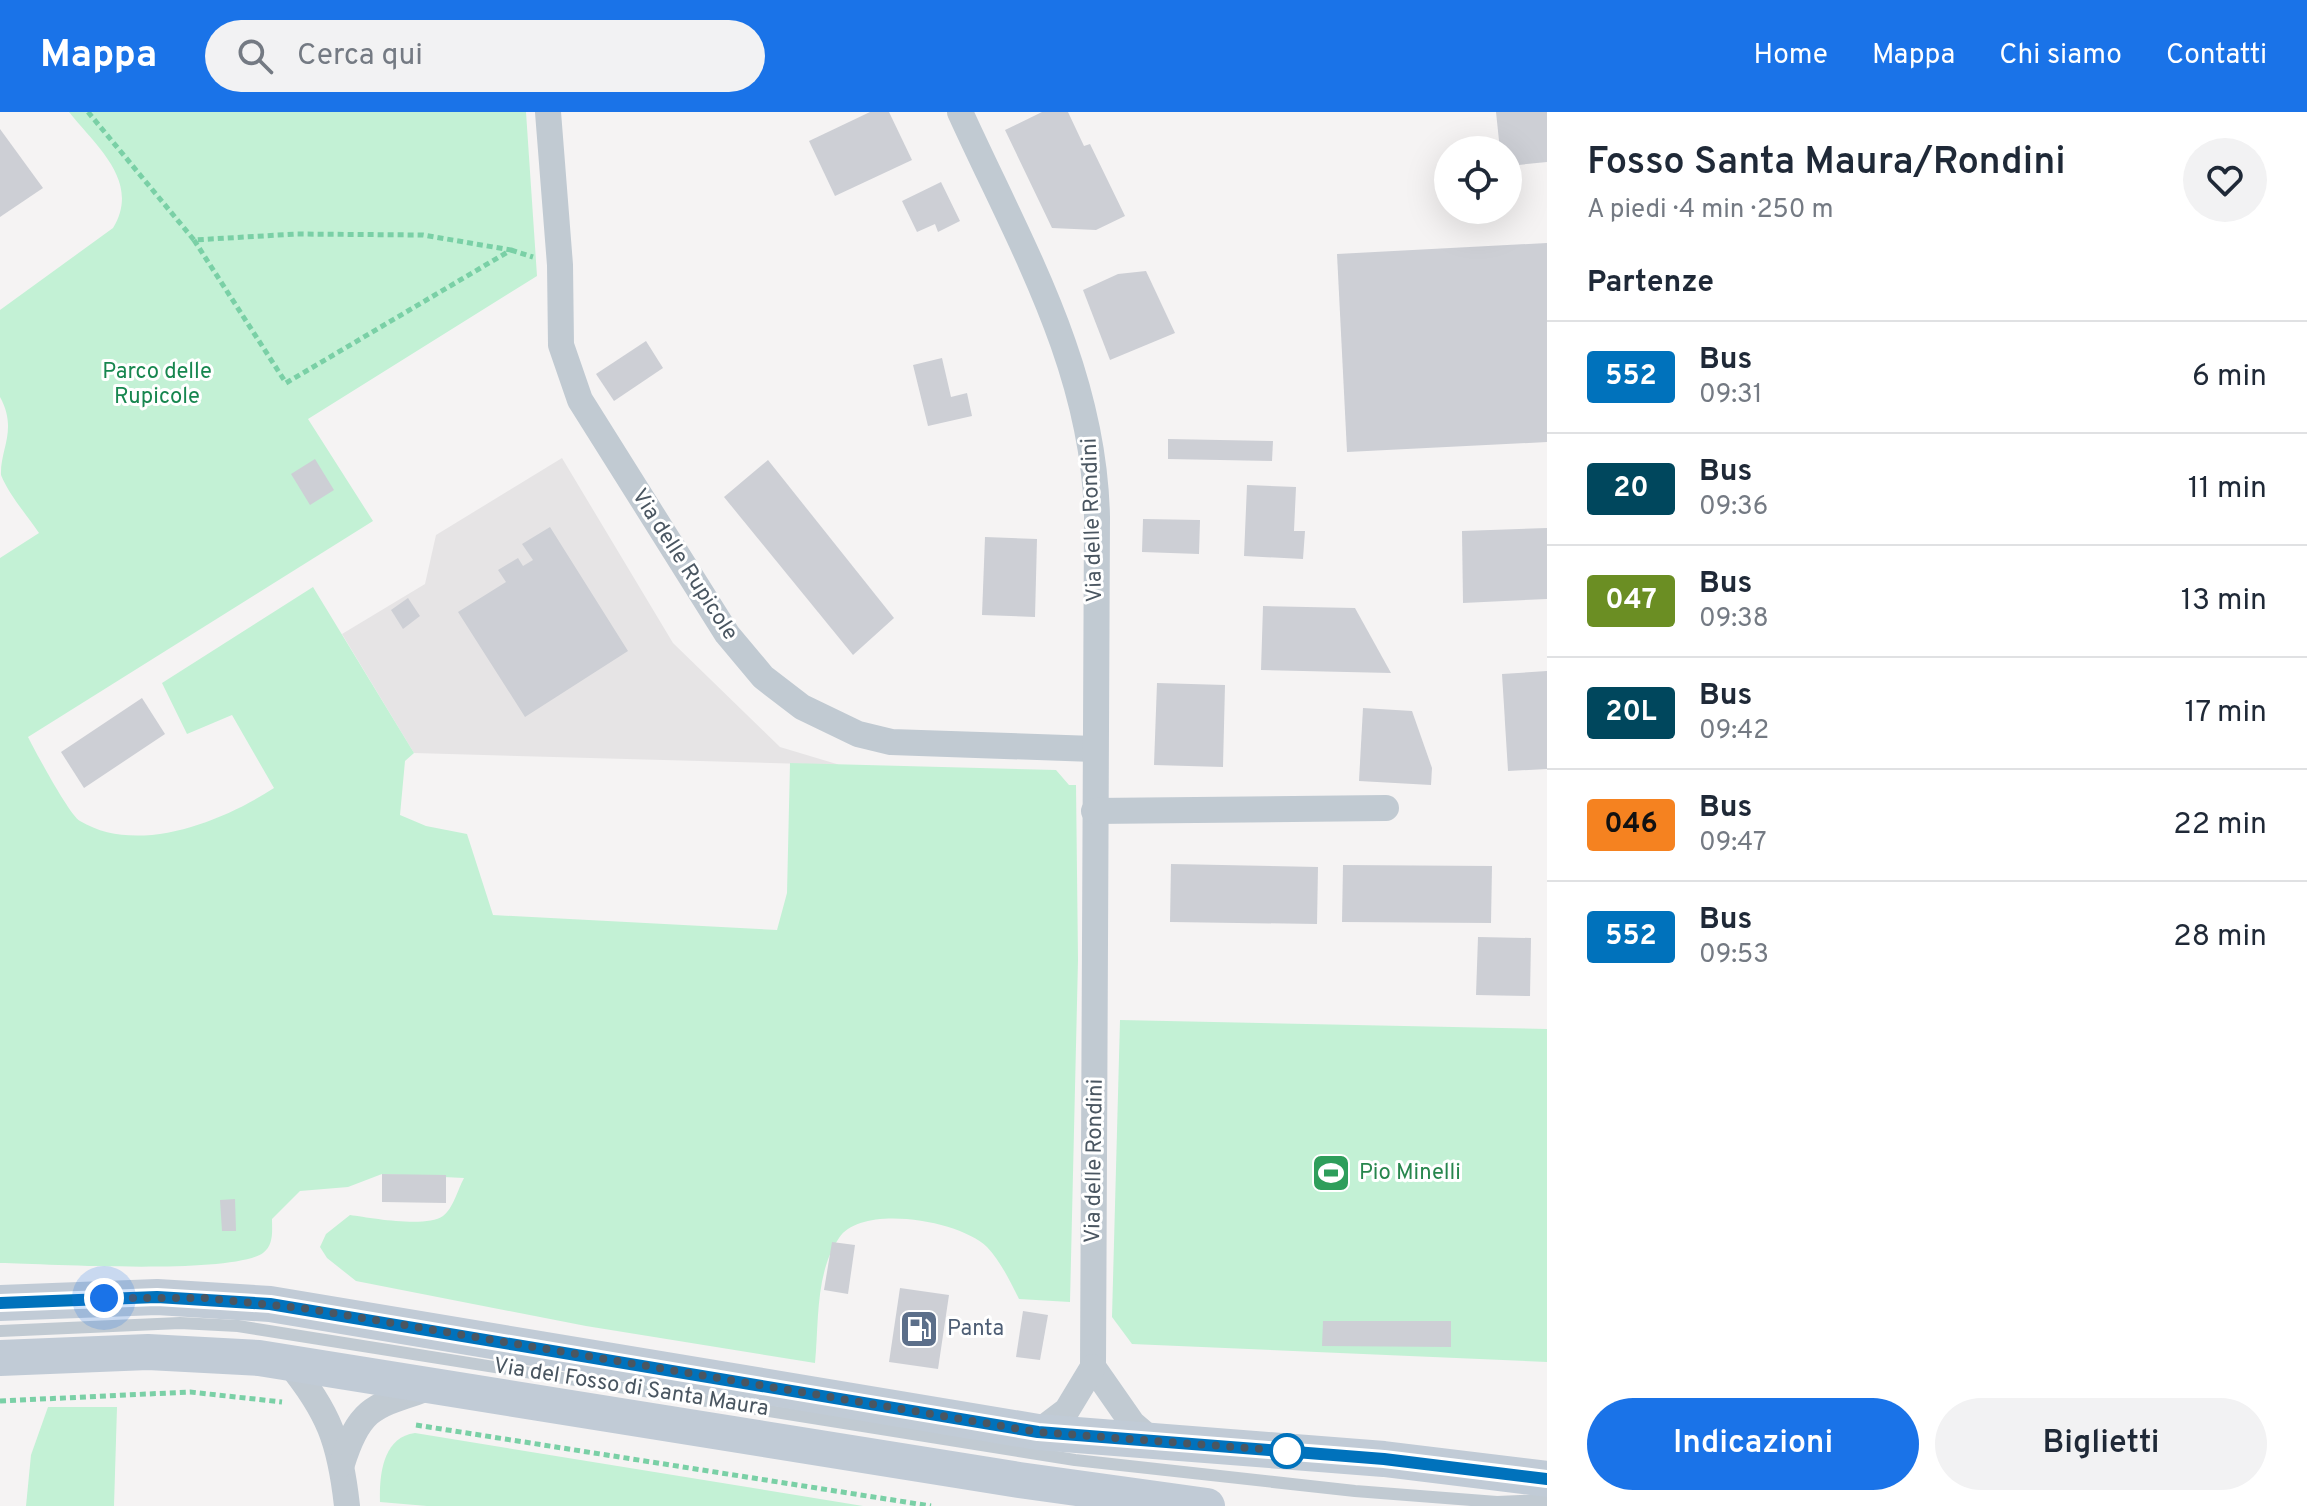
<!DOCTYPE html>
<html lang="it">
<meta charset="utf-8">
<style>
:root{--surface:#fff;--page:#f2f2f3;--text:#1f2937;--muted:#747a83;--line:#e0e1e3;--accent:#1a73e8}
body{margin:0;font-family:Overpass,sans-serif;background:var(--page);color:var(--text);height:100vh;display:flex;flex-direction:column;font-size:30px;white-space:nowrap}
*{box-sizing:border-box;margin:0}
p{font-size:26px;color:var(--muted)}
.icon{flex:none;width:44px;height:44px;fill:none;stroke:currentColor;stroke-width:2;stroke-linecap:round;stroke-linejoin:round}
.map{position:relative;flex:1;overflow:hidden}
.drawer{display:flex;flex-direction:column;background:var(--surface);width:760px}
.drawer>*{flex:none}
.badge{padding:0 16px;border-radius:6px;font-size:28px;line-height:52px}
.tools{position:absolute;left:1434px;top:24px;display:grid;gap:16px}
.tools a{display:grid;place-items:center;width:88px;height:88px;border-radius:50%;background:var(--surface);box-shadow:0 8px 32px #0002;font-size:40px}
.you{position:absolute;width:40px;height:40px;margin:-20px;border:6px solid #fff;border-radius:50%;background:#1a73e8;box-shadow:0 0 0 12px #1a73e833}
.map>.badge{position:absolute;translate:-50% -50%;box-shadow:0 0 0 4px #fff}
h2{padding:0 40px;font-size:30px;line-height:72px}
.round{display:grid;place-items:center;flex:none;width:84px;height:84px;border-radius:42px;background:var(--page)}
.headline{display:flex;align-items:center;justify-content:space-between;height:136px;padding:0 40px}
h1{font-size:38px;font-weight:600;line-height:60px}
.cta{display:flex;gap:16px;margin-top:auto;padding:16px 40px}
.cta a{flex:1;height:92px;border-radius:48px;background:var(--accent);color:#fff;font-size:32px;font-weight:600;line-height:92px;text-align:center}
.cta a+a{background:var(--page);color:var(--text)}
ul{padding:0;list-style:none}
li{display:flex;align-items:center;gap:24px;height:112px;padding:0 40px;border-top:2px solid var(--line)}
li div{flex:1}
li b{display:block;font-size:30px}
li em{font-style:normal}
li .badge{min-width:88px;font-weight:700;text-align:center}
header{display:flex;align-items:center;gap:48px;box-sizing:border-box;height:112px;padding:0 40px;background:var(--accent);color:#fff}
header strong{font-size:38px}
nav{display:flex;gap:44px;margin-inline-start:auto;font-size:28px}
.search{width:560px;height:72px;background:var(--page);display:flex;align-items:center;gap:20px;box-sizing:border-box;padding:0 28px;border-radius:44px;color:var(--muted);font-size:30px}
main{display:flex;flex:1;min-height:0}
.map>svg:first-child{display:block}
.education{fill:#e6e4e5}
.green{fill:#c3f1d5}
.building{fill:#cdcfd5}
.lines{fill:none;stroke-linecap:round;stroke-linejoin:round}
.path{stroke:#7ad0a6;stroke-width:5;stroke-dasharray:6 4;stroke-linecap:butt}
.lane{stroke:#c1cad2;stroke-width:12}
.street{stroke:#c1cad2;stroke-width:26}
.secondary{stroke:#c1cbd6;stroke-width:36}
.line-casing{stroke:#fff;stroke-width:18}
.line{stroke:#0072bc;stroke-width:12}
.walk{stroke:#4a5661;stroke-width:8;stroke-dasharray:0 14.4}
.stop-dot{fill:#fff;stroke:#0072bc;stroke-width:4}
.labels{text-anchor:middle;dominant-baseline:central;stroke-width:6;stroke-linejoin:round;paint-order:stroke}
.park-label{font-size:22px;fill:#17864f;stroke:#fff}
.street-label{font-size:22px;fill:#4a5661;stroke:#fff}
.leisure-label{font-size:22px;fill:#27864d;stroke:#fff;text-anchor:start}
.service-label{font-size:22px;fill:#4e5e75;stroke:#fff;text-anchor:start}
</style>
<header>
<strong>Mappa</strong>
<div class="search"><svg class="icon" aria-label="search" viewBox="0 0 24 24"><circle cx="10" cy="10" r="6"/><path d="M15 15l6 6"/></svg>Cerca qui</div>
<nav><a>Home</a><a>Mappa</a><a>Chi siamo</a><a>Contatti</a></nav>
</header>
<main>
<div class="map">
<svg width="1547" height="1394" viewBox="0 0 1547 1394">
<rect width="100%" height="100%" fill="#f5f3f3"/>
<path class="education" d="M 562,346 L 673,531 L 780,635 L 840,653 L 414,641 L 342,522 L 425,472 L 436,423 Z"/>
<g class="green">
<path d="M 69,0 L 526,0 L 537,164 L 308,307 L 373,409 L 28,625 C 35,639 70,704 80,709 C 138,744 223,709 274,676 L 232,603 L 187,622 L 162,571 L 313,475 L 414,641 L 405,649 L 400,703 L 426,714 L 467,722 L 493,803 L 777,818 L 787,781 L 790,651 L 1056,658 L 1069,673 L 1076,673 L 1078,848 L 1070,1190 L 1019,1187 C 1010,1169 1001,1150 987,1135 C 961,1109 862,1091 839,1126 C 815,1161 819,1210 815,1251 L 586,1214 L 356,1169 L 327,1146 L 320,1135 L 326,1122 L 350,1103 C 371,1106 426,1116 443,1104 C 453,1097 458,1077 464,1066 L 382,1062 L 348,1075 L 300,1079 L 272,1107 C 272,1119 274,1133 263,1141 C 231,1163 49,1152 0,1151 L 0,446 L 39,421 C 27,403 9,383 1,363 C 0,337 18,318 0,285 L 0,198 L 113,116 C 141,70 97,35 69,0 Z"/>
<path d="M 1120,908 L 1547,917 L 1547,1250 L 1132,1232 L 1112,1205 Z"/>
<path d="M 48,1295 L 117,1295 L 114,1394 L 26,1394 L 31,1343 Z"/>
<path d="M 415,1321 L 863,1394 L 427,1394 L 380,1390 C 379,1363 383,1325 415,1321 Z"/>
</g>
<g class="building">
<path d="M 870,0 L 889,0 L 912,48 L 835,84 L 809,29 Z"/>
<path d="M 1042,0 L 1068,0 L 1084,34 L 1090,32 L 1125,104 L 1096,118 L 1052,116 L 1005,18 Z"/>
<path d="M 1496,0 L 1547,0 L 1547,50 L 1508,54 L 1508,38 L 1500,38 Z"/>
<path d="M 0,17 L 43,76 L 0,105 Z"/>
<path d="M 941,70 L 960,109 L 938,120 L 935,112 L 917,120 L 902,89 Z"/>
<path d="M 1547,131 L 1547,330 L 1347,340 L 1337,142 Z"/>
<path d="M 1146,159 L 1175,221 L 1110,248 L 1083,178 L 1118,162 Z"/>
<path d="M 646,229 L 663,256 L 614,289 L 596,262 Z"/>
<path d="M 942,246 L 951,285 L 967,281 L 972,304 L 928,314 L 913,253 Z"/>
<path d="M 1168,327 L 1273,329 L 1272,349 L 1168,347 Z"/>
<path d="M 315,347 L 334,378 L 310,393 L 291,362 Z"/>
<path d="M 768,348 L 894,506 L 853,543 L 724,385 Z"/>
<path d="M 1247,373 L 1296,375 L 1294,419 L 1305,419 L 1303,447 L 1244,444 Z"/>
<path d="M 1143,407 L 1200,408 L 1199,442 L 1142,440 Z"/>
<path d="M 550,415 L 628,539 L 525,605 L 458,500 L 506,470 L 498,458 L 518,446 L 523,454 L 533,448 L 522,432 Z"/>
<path d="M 1547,416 L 1547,487 L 1463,491 L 1462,419 Z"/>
<path d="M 985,425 L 1037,427 L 1035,505 L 982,503 Z"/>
<path d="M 408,486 L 420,504 L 403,517 L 391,498 Z"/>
<path d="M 1263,494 L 1355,496 L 1391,561 L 1261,558 Z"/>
<path d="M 1547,559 L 1547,657 L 1508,659 L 1502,562 Z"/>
<path d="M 1157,571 L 1225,573 L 1223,655 L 1154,653 Z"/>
<path d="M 142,586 L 165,622 L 84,676 L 61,640 Z"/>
<path d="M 1363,596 L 1412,599 L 1432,656 L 1431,673 L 1359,669 Z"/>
<path d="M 1171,752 L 1318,755 L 1317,812 L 1170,810 Z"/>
<path d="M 1343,753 L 1492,754 L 1491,811 L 1342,810 Z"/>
<path d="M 1478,825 L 1531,826 L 1530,884 L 1476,883 Z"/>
<path d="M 382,1062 L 446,1063 L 446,1091 L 382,1090 Z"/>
<path d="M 235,1087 L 236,1119 L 222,1119 L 220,1088 Z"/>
<path d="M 832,1130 L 855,1133 L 848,1182 L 824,1178 Z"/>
<path d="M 900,1176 L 949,1183 L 938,1257 L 889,1250 Z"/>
<path d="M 1023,1199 L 1048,1203 L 1040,1248 L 1016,1245 Z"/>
<path d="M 1323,1209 L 1451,1209 L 1451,1235 L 1322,1234 Z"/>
</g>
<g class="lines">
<g class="path">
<path d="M 88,0 L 194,128 L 296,122 L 423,123 L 511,138 L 286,271 L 194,128"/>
<path d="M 511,138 L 533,145"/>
<path d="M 0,1289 L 190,1280 L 282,1290"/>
<path d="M 416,1313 L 931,1394"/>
</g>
<path class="lane" d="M 0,1219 L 180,1211 L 238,1214 L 1075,1348 L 1355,1379 L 1497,1390 L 1547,1388"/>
<g class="street">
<path d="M 548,0 L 560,153 L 561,233 L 580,288 L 727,522 L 763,565 L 802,595 L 858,622 L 891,630 L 1094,637"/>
<path d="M 960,0 C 1020,132 1094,256 1097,405 L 1093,1255 L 1132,1311 L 1153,1329"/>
<path d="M 1094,699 L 1386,696"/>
<path d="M 288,1250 C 329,1300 340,1330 347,1394"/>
<path d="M 1038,1320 L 1067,1298 L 1093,1255"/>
<path d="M 342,1352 C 360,1294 375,1294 429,1276"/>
</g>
<g class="secondary">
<path d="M 0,1191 L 157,1185 L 270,1192 L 1038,1320 L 1384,1347 L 1547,1367"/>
<path d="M 0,1246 L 148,1240 L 259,1246 L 1019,1368 L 1207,1394"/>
</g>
</g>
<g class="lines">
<defs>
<path id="line" d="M 0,1191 L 157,1185 L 270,1192 L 1038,1320 L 1384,1347 L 1547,1367"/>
</defs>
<use href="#line" class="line-casing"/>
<use href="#line" class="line"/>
<path class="walk" d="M 104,1186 L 205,1186 L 309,1197 L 1038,1320 L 1287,1339"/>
</g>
<defs>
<symbol id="stadium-square" viewBox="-11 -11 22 22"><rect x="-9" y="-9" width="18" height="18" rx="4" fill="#2e9e5b" stroke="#fff"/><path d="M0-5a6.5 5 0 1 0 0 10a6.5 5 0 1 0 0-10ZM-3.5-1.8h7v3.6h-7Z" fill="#fff"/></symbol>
<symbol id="fuel-square" viewBox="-11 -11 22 22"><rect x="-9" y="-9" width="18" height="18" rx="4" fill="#5c6f8a" stroke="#fff"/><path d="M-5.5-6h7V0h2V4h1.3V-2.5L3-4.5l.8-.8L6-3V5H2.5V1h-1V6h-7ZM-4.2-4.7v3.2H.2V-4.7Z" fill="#fff"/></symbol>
</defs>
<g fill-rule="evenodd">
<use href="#stadium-square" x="1309" y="1039" width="44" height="44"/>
<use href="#fuel-square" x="897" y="1195" width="44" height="44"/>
</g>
<circle class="stop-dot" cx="1287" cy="1339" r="16"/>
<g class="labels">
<g class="park-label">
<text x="157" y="260">Parco delle<tspan x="157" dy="25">Rupicole</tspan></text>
</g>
<g class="street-label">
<text transform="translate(1093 408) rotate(-92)">Via delle Rondini</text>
<text transform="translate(684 453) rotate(57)">Via delle Rupicole</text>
<text transform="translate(1095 1049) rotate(-89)">Via delle Rondini</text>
<text transform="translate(631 1276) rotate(9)">Via del Fosso di Santa Maura</text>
</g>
<g class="leisure-label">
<text x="1359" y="1061">Pio Minelli</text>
</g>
<g class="service-label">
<text x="947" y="1217">Panta</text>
</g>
</g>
</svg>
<div class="tools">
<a><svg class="icon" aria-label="locate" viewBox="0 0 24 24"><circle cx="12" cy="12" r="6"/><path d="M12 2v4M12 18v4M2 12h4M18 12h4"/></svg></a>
</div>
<div class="you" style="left:104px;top:1186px"></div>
</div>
<section class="drawer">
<div class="headline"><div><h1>Fosso Santa Maura/Rondini</h1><p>A piedi · 4 min · 250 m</p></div><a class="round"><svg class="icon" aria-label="heart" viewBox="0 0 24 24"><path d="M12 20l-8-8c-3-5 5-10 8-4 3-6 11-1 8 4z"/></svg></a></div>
<h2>Partenze</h2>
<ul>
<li><span class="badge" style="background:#0072bc;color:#fff">552</span><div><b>Bus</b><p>09:31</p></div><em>6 min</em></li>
<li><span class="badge" style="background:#00475d;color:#fff">20</span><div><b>Bus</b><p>09:36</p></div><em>11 min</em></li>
<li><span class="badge" style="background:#6b8e23;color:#fff">047</span><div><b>Bus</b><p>09:38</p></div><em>13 min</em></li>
<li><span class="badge" style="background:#00475d;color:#fff">20L</span><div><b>Bus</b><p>09:42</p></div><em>17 min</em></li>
<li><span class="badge" style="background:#f58220;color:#111">046</span><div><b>Bus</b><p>09:47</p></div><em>22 min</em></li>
<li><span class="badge" style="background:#0072bc;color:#fff">552</span><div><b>Bus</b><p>09:53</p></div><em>28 min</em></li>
</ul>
<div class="cta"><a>Indicazioni</a><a>Biglietti</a></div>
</section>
</main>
